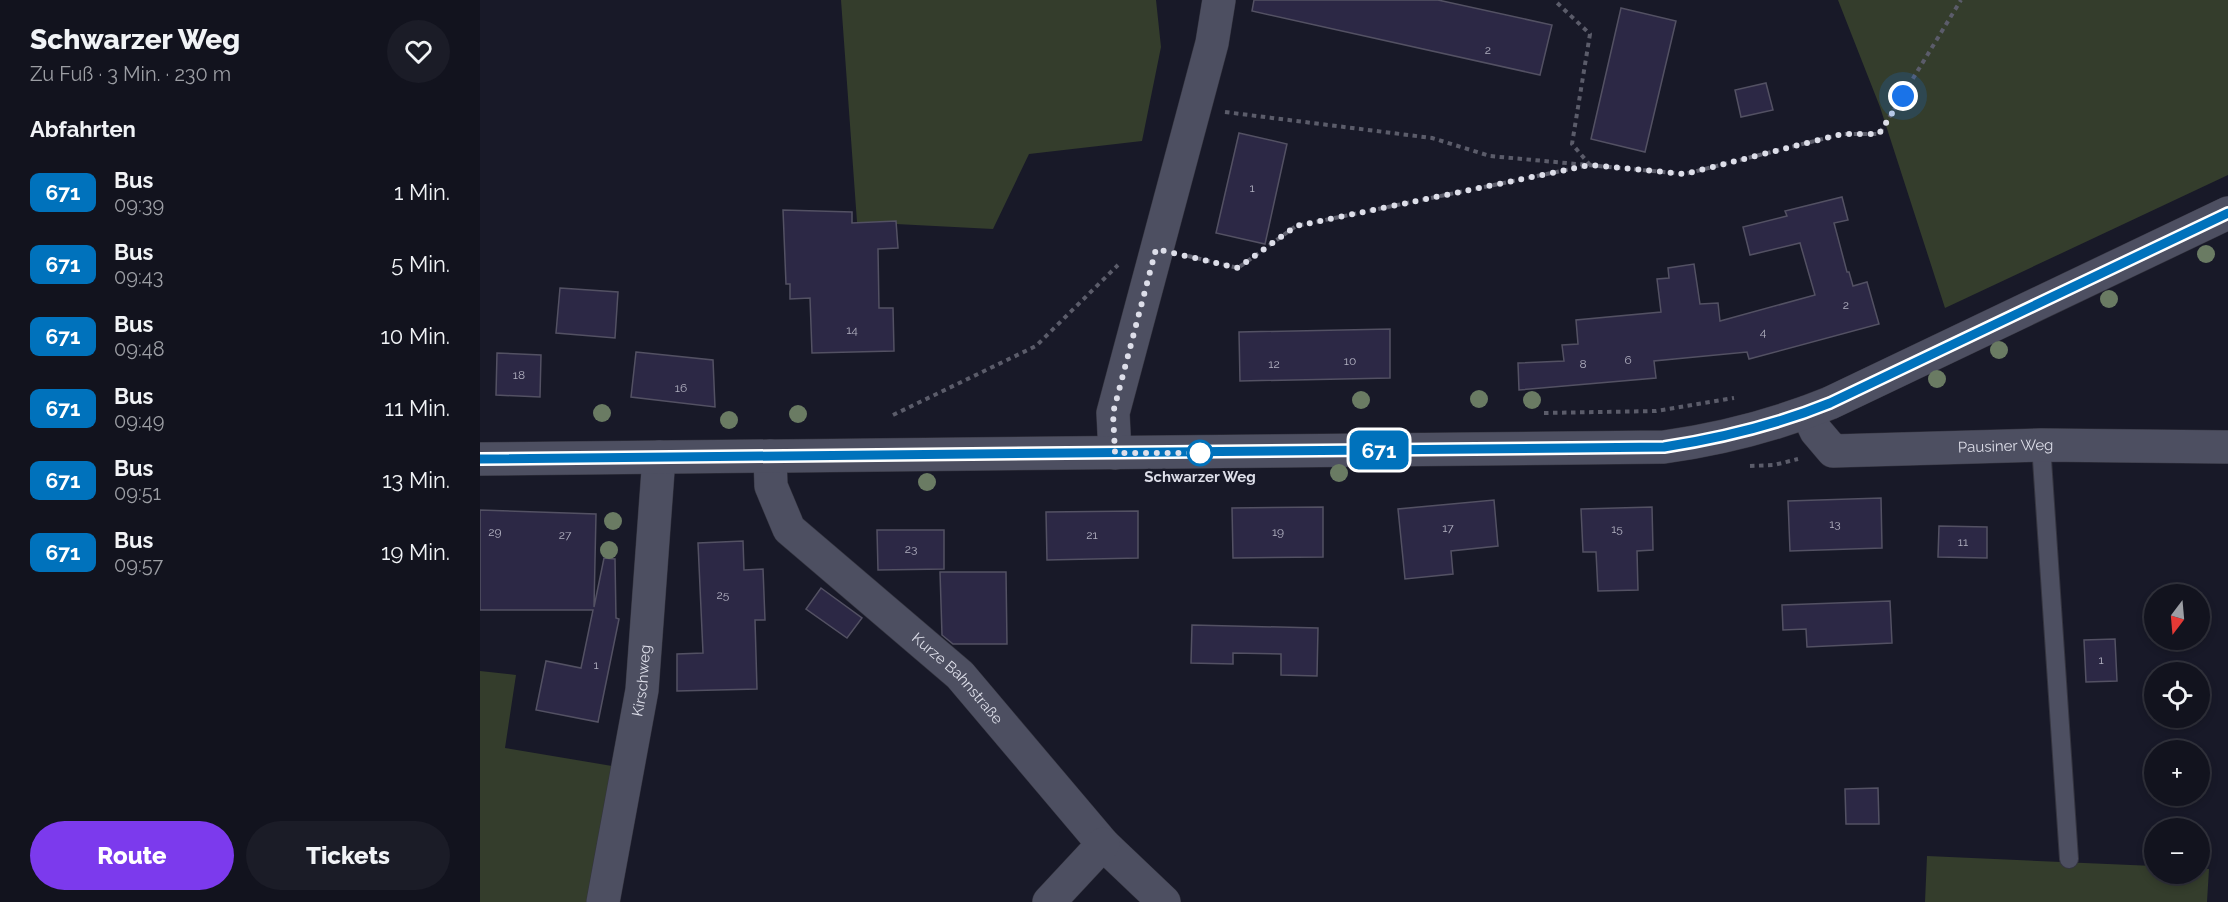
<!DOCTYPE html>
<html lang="de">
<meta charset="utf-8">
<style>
:root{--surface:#12131e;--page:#1b1c27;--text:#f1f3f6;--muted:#9c9ea4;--line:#31323c;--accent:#7c3aed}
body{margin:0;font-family:Raleway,sans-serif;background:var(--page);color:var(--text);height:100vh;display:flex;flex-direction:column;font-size:22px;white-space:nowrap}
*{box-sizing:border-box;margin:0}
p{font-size:20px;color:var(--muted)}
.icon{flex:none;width:33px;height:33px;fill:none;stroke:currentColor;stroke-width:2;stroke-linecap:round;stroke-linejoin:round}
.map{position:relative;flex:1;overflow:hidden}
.drawer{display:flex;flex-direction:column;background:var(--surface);width:480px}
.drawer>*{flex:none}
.badge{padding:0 12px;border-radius:9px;font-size:21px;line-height:39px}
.needle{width:39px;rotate:196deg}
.tools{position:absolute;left:1664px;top:584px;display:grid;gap:12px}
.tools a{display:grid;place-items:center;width:66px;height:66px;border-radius:50%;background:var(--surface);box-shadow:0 3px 9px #0003,0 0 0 2px var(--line);font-size:30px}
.you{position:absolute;width:30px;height:30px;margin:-15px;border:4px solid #fff;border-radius:50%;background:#1a73e8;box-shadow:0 0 0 9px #1a73e833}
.map>.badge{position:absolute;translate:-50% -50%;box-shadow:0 0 0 3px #fff}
h2{padding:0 30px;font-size:22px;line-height:54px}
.round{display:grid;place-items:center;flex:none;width:63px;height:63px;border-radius:32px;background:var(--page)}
.overview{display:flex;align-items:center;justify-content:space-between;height:102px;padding:0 30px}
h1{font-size:28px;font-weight:800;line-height:45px}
.button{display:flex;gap:12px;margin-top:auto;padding:12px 30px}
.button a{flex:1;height:69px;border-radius:36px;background:var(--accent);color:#fff;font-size:24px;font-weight:800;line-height:69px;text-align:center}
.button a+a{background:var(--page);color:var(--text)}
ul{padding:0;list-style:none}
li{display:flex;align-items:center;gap:18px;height:72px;padding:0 30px}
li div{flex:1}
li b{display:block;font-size:22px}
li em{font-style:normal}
li .badge{min-width:66px;font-weight:700;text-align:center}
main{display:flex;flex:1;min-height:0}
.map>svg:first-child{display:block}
.green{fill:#343d2c}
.building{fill:#2c2845;stroke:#535163;stroke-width:1.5}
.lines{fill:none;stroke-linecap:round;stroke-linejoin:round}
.service-casing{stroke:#353540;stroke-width:20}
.minor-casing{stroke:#353540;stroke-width:34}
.tertiary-casing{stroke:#353540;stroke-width:34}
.path{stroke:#5b5c6a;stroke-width:4;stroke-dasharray:4.5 4.5;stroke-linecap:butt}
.service{stroke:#4d4f61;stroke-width:18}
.minor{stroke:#4d4f61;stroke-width:33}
.tertiary{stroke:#4d4f61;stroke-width:33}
.tree{fill:#6a7b63}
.line-casing{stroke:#fff;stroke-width:14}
.line{stroke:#0072bc;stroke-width:9}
.walk{stroke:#dddee9;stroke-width:6;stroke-dasharray:0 10.8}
.stop-dot{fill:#fff;stroke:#0072bc;stroke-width:3}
.labels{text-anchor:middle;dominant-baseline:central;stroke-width:4.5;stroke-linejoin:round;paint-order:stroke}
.number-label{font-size:12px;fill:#b1b0c0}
.street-label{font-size:15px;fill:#dddee9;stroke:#181928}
.stop-label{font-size:15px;font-weight:bold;fill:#dddee9;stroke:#181928}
</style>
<main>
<section class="drawer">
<div class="overview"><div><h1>Schwarzer Weg</h1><p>Zu Fuß · 3 Min. · 230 m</p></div><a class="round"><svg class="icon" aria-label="heart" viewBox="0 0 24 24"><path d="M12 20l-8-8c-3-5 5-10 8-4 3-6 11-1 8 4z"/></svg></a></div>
<h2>Abfahrten</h2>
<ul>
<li><span class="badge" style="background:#0072bc;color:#fff">671</span><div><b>Bus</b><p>09:39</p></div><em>1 Min.</em></li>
<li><span class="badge" style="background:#0072bc;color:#fff">671</span><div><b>Bus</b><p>09:43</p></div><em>5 Min.</em></li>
<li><span class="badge" style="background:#0072bc;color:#fff">671</span><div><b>Bus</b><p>09:48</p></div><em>10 Min.</em></li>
<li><span class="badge" style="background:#0072bc;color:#fff">671</span><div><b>Bus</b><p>09:49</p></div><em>11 Min.</em></li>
<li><span class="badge" style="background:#0072bc;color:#fff">671</span><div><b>Bus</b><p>09:51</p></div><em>13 Min.</em></li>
<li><span class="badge" style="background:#0072bc;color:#fff">671</span><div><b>Bus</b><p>09:57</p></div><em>19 Min.</em></li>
</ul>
<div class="button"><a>Route</a><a>Tickets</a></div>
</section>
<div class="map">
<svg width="1748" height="902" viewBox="0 0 1748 902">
<rect width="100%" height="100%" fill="#181928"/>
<g class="green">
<path d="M 361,0 L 676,0 L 681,47 L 662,141 L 549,154 L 513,229 L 377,222 Z"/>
<path d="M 1358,0 L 1748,0 L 1748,175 L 1465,308 L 1400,107 Z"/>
<path d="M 0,671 L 36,675 L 25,748 L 138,767 L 110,902 L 0,902 Z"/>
<path d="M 1447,856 L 1674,866 L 1674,873 L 1719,873 L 1719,868 L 1729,869 L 1727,902 L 1445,902 Z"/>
</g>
<g class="building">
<path d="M 774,0 L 958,0 L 1072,25 L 1060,75 L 772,11 Z"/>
<path d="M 1141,8 L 1196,21 L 1165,152 L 1111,139 Z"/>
<path d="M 1286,83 L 1293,110 L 1261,117 L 1255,90 Z"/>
<path d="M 759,133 L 807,144 L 785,244 L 736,233 Z"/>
<path d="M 1362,197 L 1368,220 L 1354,223 L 1367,272 L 1369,272 L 1373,286 L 1387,282 L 1399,324 L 1269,359 L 1267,352 L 1174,361 L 1176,378 L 1039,390 L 1038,363 L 1084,361 L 1082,345 L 1098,344 L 1096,320 L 1181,312 L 1177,279 L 1189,278 L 1188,268 L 1214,264 L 1220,304 L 1238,303 L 1240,321 L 1335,295 L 1320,243 L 1270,255 L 1263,227 L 1307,216 L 1305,211 Z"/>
<path d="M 303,210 L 372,212 L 372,223 L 416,221 L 418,248 L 398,249 L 399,308 L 413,308 L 414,351 L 332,353 L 330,298 L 310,299 L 310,284 L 306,284 Z"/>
<path d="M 80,288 L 138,292 L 135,338 L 76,333 Z"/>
<path d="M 910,329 L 910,378 L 760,381 L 759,332 Z"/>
<path d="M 156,352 L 233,360 L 235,407 L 151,397 Z"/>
<path d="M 17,353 L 61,355 L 60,397 L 16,395 Z"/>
<path d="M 1401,498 L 1402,548 L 1310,551 L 1308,501 Z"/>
<path d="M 1014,500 L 1018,546 L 971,551 L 973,574 L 925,579 L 918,509 Z"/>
<path d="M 843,507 L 843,557 L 753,558 L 752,508 Z"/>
<path d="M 1172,507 L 1173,550 L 1157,551 L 1158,590 L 1118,591 L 1116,552 L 1103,552 L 1101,509 Z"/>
<path d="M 0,510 L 116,514 L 114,607 L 124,558 L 135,559 L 136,618 L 139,619 L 118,722 L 56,710 L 66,661 L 101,668 L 113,610 L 0,610 Z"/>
<path d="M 658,511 L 658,558 L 567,560 L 566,512 Z"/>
<path d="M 1459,526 L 1507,527 L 1507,558 L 1458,557 Z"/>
<path d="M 397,530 L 464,530 L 464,569 L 398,570 Z"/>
<path d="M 263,541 L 264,570 L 283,569 L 285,620 L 275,620 L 277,689 L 197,691 L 197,654 L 223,653 L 218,543 Z"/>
<path d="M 460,572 L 526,572 L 527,644 L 473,644 L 462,635 Z"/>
<path d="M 341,588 L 382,618 L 367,638 L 326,609 Z"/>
<path d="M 1410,601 L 1412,643 L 1327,647 L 1326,629 L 1303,630 L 1302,605 Z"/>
<path d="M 712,625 L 838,628 L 837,676 L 801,675 L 801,654 L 753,653 L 753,664 L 711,663 Z"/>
<path d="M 1635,639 L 1637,681 L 1606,682 L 1604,640 Z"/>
<path d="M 1398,788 L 1399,824 L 1366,824 L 1365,789 Z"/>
</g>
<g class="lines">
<defs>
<path id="service" d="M 1561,445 L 1589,859"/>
<g id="minor">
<path id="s1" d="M 1327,412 L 1336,431 L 1353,451 L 1561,445 L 1748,447"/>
<path d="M 635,453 L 633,413 L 732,43 L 739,0"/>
<path id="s2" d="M 290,456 L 291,486 L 309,529 L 480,675 L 623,844 L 684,902"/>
<path id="s3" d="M 123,902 L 162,690 L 179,457"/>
<path d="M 569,902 L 623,844"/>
</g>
<path id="tertiary" d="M 0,459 L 1184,447 C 1242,439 1296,425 1350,403 L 1748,213"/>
</defs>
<use href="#service" class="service-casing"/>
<use href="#minor" class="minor-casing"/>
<use href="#tertiary" class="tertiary-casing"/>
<g class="path">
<path d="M 745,112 L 952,138 L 1010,156 L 1205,174 L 1362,134 L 1399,134 L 1481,0"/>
<path d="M 708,256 L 758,268 L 816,226 L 1110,165 L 1092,144 L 1110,34 L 1074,0"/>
<path d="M 1064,413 L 1176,411 L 1254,398"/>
<path d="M 413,415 L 556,346 L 638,265"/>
<path d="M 1270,466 L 1294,465 L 1318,459"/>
</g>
<use href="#service" class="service"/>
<use href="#minor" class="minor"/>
<use href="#tertiary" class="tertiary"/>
</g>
<g class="tree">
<circle cx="1726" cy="254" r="9"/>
<circle cx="1629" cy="299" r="9"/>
<circle cx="1519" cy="350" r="9"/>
<circle cx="1457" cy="379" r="9"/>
<circle cx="999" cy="399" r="9"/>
<circle cx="881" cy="400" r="9"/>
<circle cx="1052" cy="400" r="9"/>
<circle cx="122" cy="413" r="9"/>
<circle cx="318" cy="414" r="9"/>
<circle cx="249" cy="420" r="9"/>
<circle cx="859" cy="473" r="9"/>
<circle cx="447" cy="482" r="9"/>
<circle cx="133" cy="521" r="9"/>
<circle cx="129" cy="550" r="9"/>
</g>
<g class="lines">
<defs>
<path id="line" d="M 0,459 L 1184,447 C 1242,438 1296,425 1350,403 L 1748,213"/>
</defs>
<use href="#line" class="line-casing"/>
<use href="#line" class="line"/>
<path class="walk" d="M 720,453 L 635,453 L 633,413 L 676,249 L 758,268 L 816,226 L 1110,165 L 1205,174 L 1362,134 L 1399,134 L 1423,96"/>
</g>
<circle class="stop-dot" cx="720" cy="453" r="12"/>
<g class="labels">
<g class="number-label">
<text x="1008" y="50">2</text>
<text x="772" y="188">1</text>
<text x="1366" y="305">2</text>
<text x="372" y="330">14</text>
<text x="1283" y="332">4</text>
<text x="1148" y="360">6</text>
<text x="870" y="361">10</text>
<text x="794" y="364">12</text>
<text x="1103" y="364">8</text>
<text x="39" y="375">18</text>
<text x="201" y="388">16</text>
<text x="1355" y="524">13</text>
<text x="968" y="528">17</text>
<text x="1137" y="529">15</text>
<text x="15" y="532">29</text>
<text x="798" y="532">19</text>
<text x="85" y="535">27</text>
<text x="612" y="535">21</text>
<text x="1483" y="542">11</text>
<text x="431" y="549">23</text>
<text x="243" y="595">25</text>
<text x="1621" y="660">1</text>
<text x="116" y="665">1</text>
</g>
<g class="street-label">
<text stroke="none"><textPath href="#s1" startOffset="220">Pausiner Weg</textPath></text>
<text stroke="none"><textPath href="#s2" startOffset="302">Kurze Bahnstraße</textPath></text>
<text stroke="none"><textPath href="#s3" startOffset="225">Kirschweg</textPath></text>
</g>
<g class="stop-label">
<text x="720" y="477">Schwarzer Weg</text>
</g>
</g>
</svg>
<div class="tools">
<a><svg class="needle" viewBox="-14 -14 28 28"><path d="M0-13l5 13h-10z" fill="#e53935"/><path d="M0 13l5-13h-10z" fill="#9c9ea4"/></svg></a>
<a><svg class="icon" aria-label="locate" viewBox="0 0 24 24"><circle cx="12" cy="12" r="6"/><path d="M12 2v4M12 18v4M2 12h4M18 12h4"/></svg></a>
<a>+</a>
<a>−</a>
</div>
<div class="you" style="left:1423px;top:96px"></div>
<b class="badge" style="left:899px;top:450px;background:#0072bc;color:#fff">671</b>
</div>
</main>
